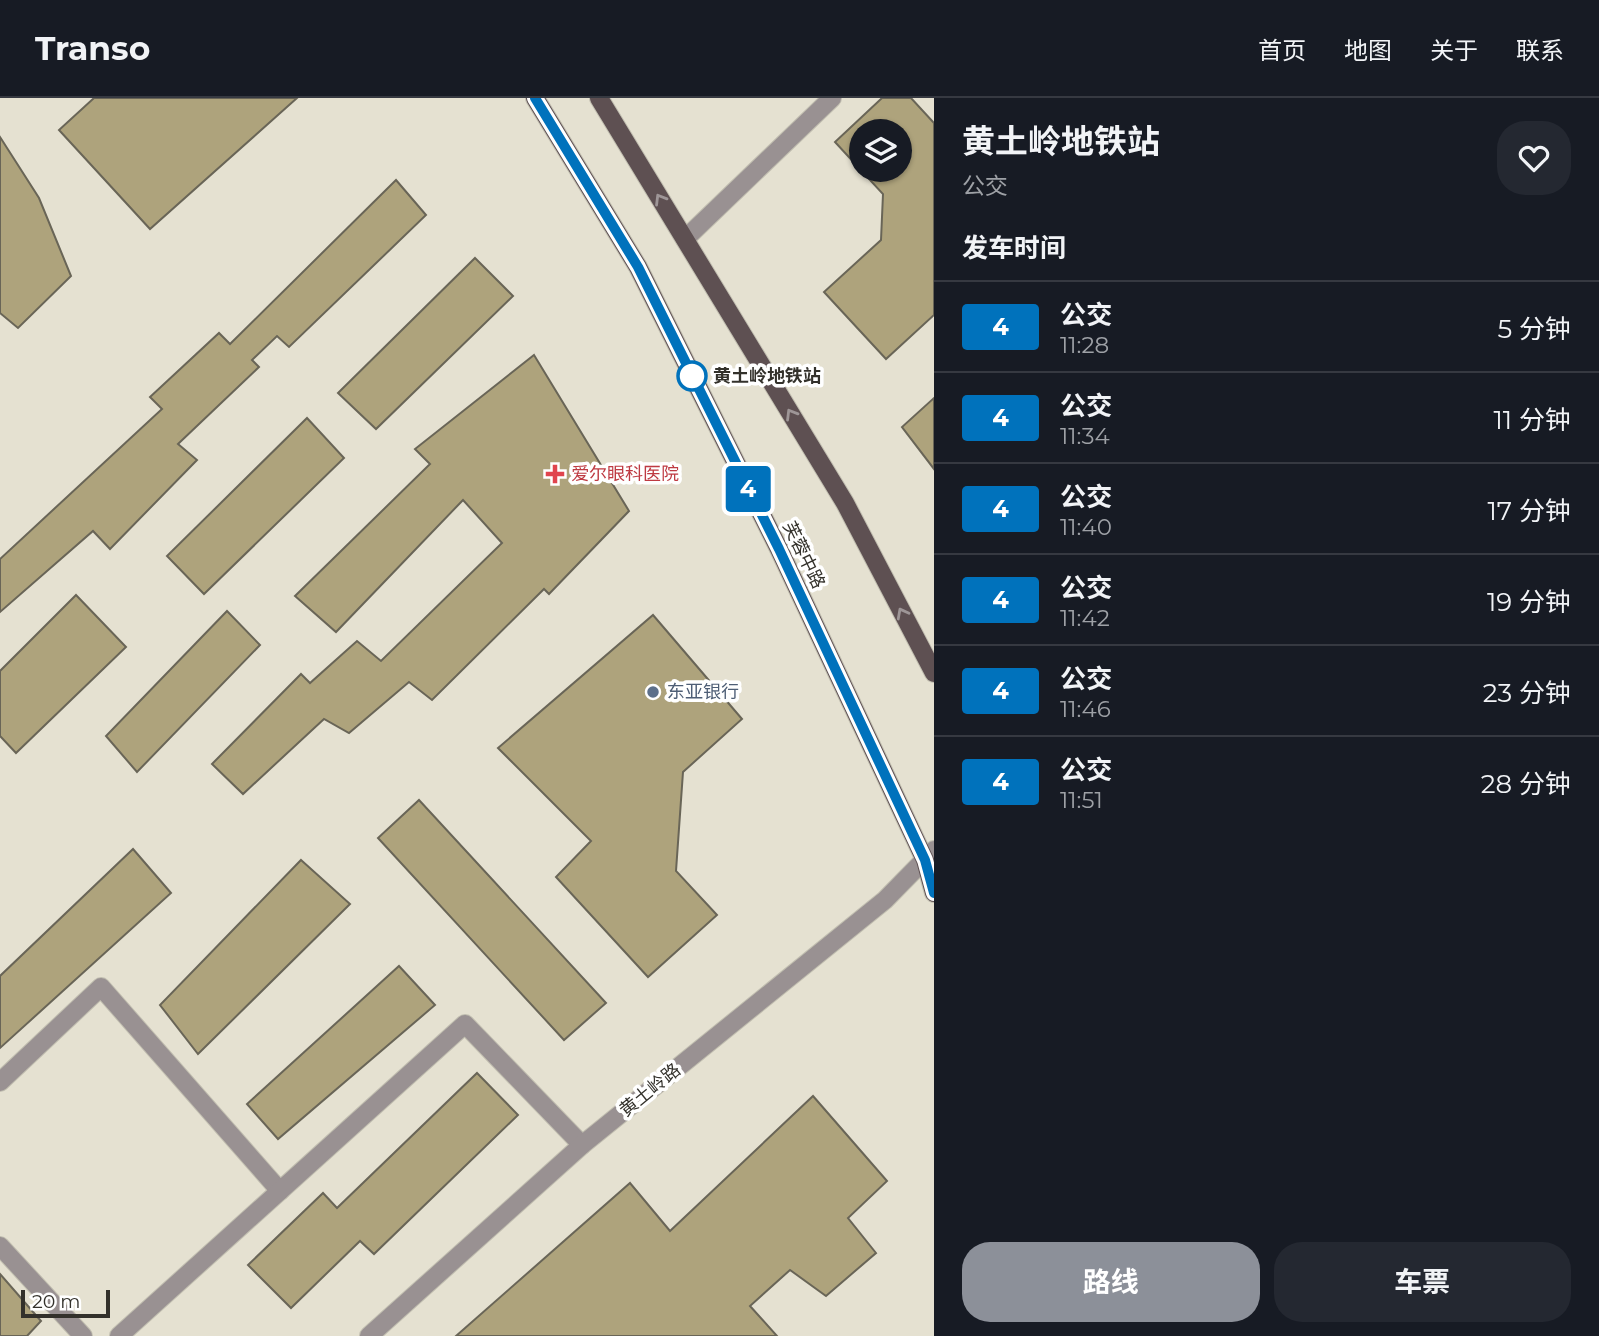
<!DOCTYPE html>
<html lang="zh">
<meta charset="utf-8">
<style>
:root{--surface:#171b24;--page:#242831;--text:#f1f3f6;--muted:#9ea1a6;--line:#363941;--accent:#8c9099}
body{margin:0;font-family:Montserrat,"Noto Sans SC",sans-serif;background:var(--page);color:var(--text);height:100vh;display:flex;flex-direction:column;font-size:26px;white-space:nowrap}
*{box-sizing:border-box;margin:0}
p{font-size:23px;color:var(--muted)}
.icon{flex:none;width:38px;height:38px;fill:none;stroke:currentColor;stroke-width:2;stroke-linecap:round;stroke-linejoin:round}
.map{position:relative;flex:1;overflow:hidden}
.panel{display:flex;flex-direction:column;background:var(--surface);width:665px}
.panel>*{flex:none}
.badge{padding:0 14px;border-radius:5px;font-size:24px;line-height:46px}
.controls{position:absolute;left:849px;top:21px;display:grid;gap:14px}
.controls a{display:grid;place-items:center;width:63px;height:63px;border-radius:50%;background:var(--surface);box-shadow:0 2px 5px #0004;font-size:35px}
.scale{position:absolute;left:21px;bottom:18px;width:89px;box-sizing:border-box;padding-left:7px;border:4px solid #33312b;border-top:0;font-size:19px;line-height:24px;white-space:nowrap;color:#33312b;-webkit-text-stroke:5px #fff;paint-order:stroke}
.map>.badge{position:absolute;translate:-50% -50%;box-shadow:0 0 0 4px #fff}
h2{padding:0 28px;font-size:26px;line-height:63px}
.round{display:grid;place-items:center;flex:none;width:74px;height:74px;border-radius:28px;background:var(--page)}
.head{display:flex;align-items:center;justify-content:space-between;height:119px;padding:0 28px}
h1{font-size:33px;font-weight:700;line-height:52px}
.action{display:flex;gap:14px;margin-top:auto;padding:14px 28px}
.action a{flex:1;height:80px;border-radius:28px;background:var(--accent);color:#fff;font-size:28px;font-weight:700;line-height:80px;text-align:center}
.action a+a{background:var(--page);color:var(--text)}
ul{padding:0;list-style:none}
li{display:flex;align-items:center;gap:21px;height:91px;padding:0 28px;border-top:2px solid var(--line)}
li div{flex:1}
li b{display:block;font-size:26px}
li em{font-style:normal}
li .badge{min-width:77px;font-weight:700;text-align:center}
header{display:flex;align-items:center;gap:42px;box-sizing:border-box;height:98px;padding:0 35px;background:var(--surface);border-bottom:2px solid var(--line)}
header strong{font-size:33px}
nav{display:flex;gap:38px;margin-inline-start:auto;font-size:24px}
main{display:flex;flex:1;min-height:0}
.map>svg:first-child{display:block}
.building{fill:#aea37c;stroke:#696557;stroke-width:2;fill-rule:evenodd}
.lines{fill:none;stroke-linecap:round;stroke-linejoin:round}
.minor-casing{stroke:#c1beb0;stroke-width:20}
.tertiary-casing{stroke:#c1beb0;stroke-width:20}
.primary-casing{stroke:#c1beb0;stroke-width:20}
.minor{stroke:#999192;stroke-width:18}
.tertiary{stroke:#999192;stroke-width:18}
.primary{stroke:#5e5052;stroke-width:18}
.oneway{stroke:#9e9697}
.line-casing{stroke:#fff;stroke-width:16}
.line{stroke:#0072bc;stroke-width:10}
.stop-dot{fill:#fff;stroke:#0072bc;stroke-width:3.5}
.health-dot{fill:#e0444e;stroke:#fff;stroke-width:2.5}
.service-dot{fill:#5c6f8a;stroke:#fff;stroke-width:2.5}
.labels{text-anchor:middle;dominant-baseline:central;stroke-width:7;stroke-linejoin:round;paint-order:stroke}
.stop-label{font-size:18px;font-weight:bold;fill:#33312b;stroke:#fff;text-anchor:start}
.health-label{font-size:18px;fill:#be3a42;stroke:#fff;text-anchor:start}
.street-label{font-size:18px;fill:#33312b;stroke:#fff}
.service-label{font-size:18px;fill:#4e5e75;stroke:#fff;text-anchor:start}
</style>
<header>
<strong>Transo</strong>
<nav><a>首页</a><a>地图</a><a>关于</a><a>联系</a></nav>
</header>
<main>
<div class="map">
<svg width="934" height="1238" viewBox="0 0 934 1238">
<rect width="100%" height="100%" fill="#e5e1d1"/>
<g class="building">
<path d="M 94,0 L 297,0 L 150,131 L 59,32 Z"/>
<path d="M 882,0 L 911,0 L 934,25 L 934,217 L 886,261 L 824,194 L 881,142 L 883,96 L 835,44 ZM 861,33 L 900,33 L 900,72 L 861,72 Z"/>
<path d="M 0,39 L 39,100 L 71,178 L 18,230 L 0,215 Z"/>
<path d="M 396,82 L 426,117 L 289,249 L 277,238 L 252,262 L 259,269 L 178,346 L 197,362 L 110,451 L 93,433 L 0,514 L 0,461 L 162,311 L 150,299 L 219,235 L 230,246 Z"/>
<path d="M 475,160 L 513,198 L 376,331 L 338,295 Z"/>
<path d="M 534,257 L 629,413 L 549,496 L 544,491 L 432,602 L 409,584 L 349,635 L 324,621 L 243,696 L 212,666 L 301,576 L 310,585 L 357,543 L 381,563 L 502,445 L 463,402 L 336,534 L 295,498 L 430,366 L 415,351 Z"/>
<path d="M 934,300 L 934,371 L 902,329 Z"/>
<path d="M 307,320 L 344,360 L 204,496 L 167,458 Z"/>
<path d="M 76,497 L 126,549 L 16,655 L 0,638 L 0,573 Z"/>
<path d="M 227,513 L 260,547 L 137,674 L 106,638 Z"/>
<path d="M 653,517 L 742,621 L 683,674 L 676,773 L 717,817 L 648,879 L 556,779 L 591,743 L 498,650 Z"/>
<path d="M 419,702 L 606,905 L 564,942 L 378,740 Z"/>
<path d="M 133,751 L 171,795 L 0,950 L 0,878 Z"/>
<path d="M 301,762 L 350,806 L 198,956 L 160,907 Z"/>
<path d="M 399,868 L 435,907 L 278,1041 L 247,1006 Z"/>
<path d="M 477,975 L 518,1017 L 374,1156 L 360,1143 L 291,1210 L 248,1167 L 323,1095 L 337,1110 Z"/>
<path d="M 813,998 L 887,1083 L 848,1120 L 876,1155 L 826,1198 L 790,1172 L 750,1208 L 777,1238 L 456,1238 L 630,1085 L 670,1133 Z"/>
<path d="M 0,1176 L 41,1223 L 27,1238 L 0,1238 Z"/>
</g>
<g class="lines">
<defs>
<g id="minor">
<path d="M 685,141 L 832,0"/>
<path d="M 0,984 L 101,889 L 280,1093"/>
<path d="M 0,1148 L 83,1238"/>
<path d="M 119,1238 L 465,926 L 582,1047"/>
</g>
<path id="tertiary" d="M 369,1238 L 582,1047 L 885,802 L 934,752"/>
<g id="primary">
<path d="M 535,0 L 638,169 L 779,451 L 925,762 L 934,795"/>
<path d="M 599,0 L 845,405 L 934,575"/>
</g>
</defs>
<use href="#minor" class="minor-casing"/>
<use href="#tertiary" class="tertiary-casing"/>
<use href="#primary" class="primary-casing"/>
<use href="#minor" class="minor"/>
<use href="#tertiary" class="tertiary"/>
<use href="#primary" class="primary"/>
</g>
<defs><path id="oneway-chevron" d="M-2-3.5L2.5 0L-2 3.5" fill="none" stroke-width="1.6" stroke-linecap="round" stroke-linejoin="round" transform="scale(1.75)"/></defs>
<g class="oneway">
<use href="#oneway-chevron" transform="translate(660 101) rotate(-121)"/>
<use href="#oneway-chevron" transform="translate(791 316) rotate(-121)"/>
<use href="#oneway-chevron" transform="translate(902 515) rotate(-118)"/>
</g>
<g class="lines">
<defs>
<path id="line" d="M 535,0 L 638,169 L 779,451 L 925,762 L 934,795"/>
</defs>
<use href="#line" class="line-casing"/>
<use href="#line" class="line"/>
</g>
<circle class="stop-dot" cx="692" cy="278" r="14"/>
<path class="health-dot" d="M551.5 365.5h7v7h7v7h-7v7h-7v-7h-7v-7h7z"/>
<circle class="service-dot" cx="653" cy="594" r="7"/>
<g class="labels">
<g class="stop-label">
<text x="713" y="278">黄土岭地铁站</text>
</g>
<g class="health-label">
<text x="571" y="376">爱尔眼科医院</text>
</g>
<g class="street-label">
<text transform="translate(804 457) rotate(64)">芙蓉中路</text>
<text transform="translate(650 992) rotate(-39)">黄土岭路</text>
</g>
<g class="service-label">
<text x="667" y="594">东亚银行</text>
</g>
</g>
</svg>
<div class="controls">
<a><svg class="icon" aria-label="layers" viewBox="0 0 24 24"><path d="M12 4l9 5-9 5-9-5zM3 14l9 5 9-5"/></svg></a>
</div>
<div class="scale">20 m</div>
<b class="badge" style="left:748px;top:391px;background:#0072bc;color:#fff">4</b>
</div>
<section class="panel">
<div class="head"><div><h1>黄土岭地铁站</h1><p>公交</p></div><a class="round"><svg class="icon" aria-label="heart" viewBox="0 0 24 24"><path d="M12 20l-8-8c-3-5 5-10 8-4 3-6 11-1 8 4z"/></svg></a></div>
<h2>发车时间</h2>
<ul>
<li><span class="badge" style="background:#0072bc;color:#fff">4</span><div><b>公交</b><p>11:28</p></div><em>5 分钟</em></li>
<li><span class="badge" style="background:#0072bc;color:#fff">4</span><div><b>公交</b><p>11:34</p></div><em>11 分钟</em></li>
<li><span class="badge" style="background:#0072bc;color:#fff">4</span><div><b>公交</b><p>11:40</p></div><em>17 分钟</em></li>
<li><span class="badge" style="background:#0072bc;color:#fff">4</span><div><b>公交</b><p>11:42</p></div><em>19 分钟</em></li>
<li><span class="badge" style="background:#0072bc;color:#fff">4</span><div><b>公交</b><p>11:46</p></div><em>23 分钟</em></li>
<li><span class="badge" style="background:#0072bc;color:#fff">4</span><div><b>公交</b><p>11:51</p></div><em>28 分钟</em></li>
</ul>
<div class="action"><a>路线</a><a>车票</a></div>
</section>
</main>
